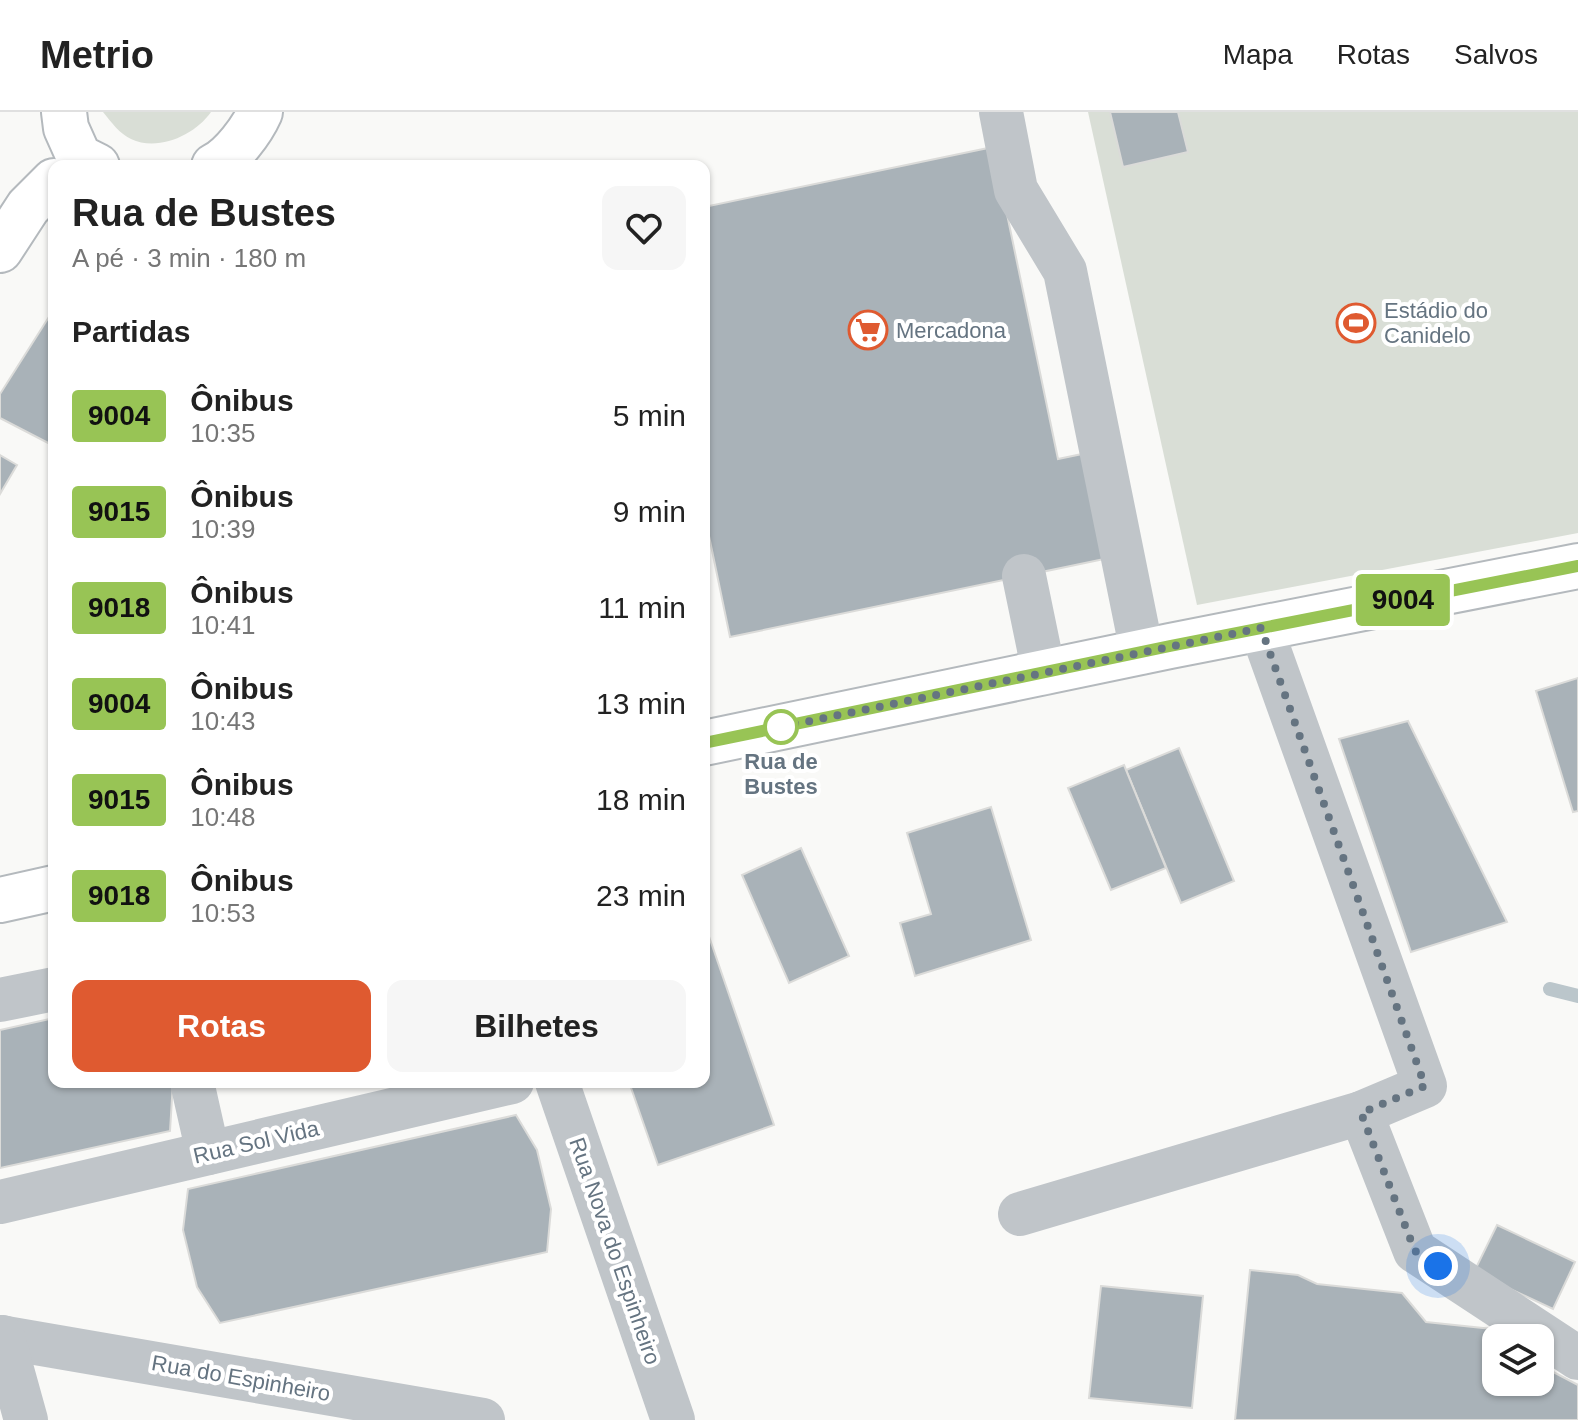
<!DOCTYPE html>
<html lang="pt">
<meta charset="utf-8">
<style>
:root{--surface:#fff;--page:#f6f6f6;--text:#222;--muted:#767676;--line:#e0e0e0;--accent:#df5a30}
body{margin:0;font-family:Helvetica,sans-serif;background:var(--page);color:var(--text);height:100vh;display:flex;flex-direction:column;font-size:30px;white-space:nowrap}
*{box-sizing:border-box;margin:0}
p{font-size:26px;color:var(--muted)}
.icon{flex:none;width:44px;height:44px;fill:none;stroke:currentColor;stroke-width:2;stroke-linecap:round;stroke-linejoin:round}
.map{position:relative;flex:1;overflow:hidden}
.drawer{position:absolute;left:48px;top:48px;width:662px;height:928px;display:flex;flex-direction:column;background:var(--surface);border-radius:16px;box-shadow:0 2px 6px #0004}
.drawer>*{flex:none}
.badge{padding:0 16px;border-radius:6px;font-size:28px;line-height:52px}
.buttons{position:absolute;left:1482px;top:1212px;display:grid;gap:16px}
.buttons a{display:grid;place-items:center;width:72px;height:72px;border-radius:16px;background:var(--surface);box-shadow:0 2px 6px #0004;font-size:40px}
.you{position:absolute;width:40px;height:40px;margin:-20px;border:6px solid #fff;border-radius:50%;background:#1a73e8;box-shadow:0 0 0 12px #1a73e833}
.map>.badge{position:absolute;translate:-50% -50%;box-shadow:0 0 0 4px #fff}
h2{padding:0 24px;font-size:30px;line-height:72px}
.round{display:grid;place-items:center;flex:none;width:84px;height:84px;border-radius:16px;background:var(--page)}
.head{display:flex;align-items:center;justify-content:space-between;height:136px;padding:0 24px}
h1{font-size:38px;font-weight:700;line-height:60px}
.button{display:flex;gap:16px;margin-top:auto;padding:16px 24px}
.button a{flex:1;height:92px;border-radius:16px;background:var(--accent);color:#fff;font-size:32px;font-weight:700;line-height:92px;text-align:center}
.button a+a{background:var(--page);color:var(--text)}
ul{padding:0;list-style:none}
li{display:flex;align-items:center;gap:24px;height:96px;padding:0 24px}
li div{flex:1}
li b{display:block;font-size:30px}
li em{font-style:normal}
li .badge{min-width:88px;font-weight:700;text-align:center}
header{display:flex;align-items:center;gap:48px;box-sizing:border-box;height:112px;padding:0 40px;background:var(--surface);border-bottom:2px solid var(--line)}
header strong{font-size:38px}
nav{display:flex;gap:44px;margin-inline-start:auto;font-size:28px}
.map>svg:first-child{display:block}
.green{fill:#d9ded6}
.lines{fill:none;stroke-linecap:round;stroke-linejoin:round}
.stream{stroke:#bbc6cb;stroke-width:14}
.building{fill:#a9b2b8;stroke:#dbdbd9;stroke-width:2}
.major-casing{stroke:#b4b9bd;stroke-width:48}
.minor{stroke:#c0c5c9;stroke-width:44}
.major{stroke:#fff;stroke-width:44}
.line-casing{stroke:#fff;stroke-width:18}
.line{stroke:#98c455;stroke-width:12}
.walk{stroke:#657481;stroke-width:8;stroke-dasharray:0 14.4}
.stop-dot{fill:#fff;stroke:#98c455;stroke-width:4}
.labels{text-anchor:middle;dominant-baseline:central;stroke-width:8;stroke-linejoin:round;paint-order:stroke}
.poi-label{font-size:22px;fill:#657481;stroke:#fff;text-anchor:start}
.stop-label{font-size:22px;font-weight:bold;fill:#657481;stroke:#fff}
.street-label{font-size:22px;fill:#657481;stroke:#fff}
</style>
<header>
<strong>Metrio</strong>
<nav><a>Mapa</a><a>Rotas</a><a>Salvos</a></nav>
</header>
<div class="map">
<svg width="1578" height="1308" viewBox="0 0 1578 1308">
<rect width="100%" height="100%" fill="#f9f9f7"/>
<g class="green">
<path d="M 103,0 L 211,0 C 195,23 158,40 131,27 C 120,22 111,10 103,0 Z"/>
<path d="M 1088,0 L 1578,0 L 1578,421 L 1197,493 Z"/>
</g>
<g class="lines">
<path class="stream" d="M 1550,877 L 1578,884"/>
</g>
<g class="building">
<path d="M 1110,0 L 1178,0 L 1188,40 L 1123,55 Z"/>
<path d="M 993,35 L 1058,347 L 1087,341 L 1109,446 L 730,525 L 704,400 L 704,95 Z"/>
<path d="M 54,197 L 54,334 L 0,306 L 0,282 Z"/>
<path d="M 0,343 L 17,353 L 0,382 Z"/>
<path d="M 1578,566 L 1578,699 L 1573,700 L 1536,579 Z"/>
<path d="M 1408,609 L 1507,810 L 1411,840 L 1339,627 Z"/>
<path d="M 1179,636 L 1234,769 L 1181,791 L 1126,658 Z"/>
<path d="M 1124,653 L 1166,756 L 1111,778 L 1068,676 Z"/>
<path d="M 991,695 L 1031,828 L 915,864 L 900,811 L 931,802 L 907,721 Z"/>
<path d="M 801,736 L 849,844 L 789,871 L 742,763 Z"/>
<path d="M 704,810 L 774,1013 L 658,1053 L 629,970 L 704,970 Z"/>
<path d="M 54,906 L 54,970 L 173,970 L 170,1019 L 0,1056 L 0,918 Z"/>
<path d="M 516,1003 L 537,1038 L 551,1097 L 547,1140 L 220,1211 L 197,1175 L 183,1118 L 188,1077 Z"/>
<path d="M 1497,1113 L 1575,1150 L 1553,1197 L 1474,1160 Z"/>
<path d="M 1250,1158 L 1298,1163 L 1317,1172 L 1402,1181 L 1426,1210 L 1502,1218 L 1509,1226 L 1496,1226 L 1496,1270 L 1540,1270 L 1540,1253 L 1578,1273 L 1578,1308 L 1235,1308 Z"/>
<path d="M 1101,1174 L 1203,1184 L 1192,1296 L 1089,1286 Z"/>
</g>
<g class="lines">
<defs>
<g id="major">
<path d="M 64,0 L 66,16 L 79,45 L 97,54"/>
<path d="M 214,54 C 232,45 252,18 260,0"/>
<path d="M 0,138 L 28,95 L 54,69"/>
<path d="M 704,631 L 1170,534 L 1578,454"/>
<path d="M 0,788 L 54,776"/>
</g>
</defs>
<use href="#major" class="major-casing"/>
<g class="minor">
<path d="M 1001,0 L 1016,78 L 1065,159 L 1142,540"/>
<path d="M 1024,464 L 1044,561"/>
<path d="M 0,888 L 54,877"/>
<path d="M 192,970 L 208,1041"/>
<path d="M 557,970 L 673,1308"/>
<path d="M 1361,1001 L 1415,1139 L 1578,1246"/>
<path d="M 0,1090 L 512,970"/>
<path d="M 1020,1102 L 1361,1001 L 1425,974 L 1261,516"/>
<path d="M 0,1225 L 483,1308"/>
<path d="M 3,1225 L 26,1308"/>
</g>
<use href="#major" class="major"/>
</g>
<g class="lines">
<defs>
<path id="line" d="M 704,631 L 1170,534 L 1578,454"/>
</defs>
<use href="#line" class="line-casing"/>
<use href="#line" class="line"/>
<path class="walk" d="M 781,615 L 1261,516 L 1425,974 L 1361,1001 L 1415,1139 L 1438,1154"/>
</g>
<defs>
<symbol id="stadium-ring" viewBox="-11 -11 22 22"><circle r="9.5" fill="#fff" stroke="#df5a30" stroke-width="1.5"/><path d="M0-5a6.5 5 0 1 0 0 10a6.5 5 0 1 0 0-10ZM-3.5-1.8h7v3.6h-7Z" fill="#df5a30"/></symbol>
<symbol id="supermarket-ring" viewBox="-11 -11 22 22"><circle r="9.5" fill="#fff" stroke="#df5a30" stroke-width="1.5"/><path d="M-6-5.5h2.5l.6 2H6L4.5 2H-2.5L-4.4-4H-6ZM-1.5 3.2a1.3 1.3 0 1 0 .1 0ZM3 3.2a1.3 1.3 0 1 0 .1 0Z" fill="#df5a30"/></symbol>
</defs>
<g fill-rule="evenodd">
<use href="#stadium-ring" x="1334" y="189" width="44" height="44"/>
<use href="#supermarket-ring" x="846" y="196" width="44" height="44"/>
</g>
<circle class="stop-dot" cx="781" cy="615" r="16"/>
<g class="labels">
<g class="poi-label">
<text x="1384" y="198">Estádio do<tspan x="1384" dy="25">Canidelo</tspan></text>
<text x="896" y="218">Mercadona</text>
</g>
<g class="stop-label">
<text x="781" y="649">Rua de<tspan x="781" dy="25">Bustes</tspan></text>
</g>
<g class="street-label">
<text transform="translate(256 1030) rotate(-13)">Rua Sol Vida</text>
<text transform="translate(615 1139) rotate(71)">Rua Nova do Espinheiro</text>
<text transform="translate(241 1266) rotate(10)">Rua do Espinheiro</text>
</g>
</g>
</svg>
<div class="buttons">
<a><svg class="icon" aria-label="layers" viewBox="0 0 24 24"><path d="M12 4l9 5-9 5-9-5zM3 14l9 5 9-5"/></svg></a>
</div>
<div class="you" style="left:1438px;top:1154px"></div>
<b class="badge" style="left:1403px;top:488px;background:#98c455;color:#111">9004</b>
<section class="drawer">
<div class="head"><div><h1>Rua de Bustes</h1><p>A pé · 3 min · 180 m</p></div><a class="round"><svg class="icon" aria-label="heart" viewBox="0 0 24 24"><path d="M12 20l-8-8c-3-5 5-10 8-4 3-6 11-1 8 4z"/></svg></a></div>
<h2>Partidas</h2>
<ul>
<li><span class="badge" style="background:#98c455;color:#111">9004</span><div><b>Ônibus</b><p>10:35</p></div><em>5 min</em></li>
<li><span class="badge" style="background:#98c455;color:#111">9015</span><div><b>Ônibus</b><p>10:39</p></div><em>9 min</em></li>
<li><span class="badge" style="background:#98c455;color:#111">9018</span><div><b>Ônibus</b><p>10:41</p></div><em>11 min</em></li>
<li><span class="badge" style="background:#98c455;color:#111">9004</span><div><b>Ônibus</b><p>10:43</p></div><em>13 min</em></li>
<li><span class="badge" style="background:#98c455;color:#111">9015</span><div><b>Ônibus</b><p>10:48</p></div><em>18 min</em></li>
<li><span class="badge" style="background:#98c455;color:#111">9018</span><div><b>Ônibus</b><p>10:53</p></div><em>23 min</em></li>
</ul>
<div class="button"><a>Rotas</a><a>Bilhetes</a></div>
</section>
</div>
